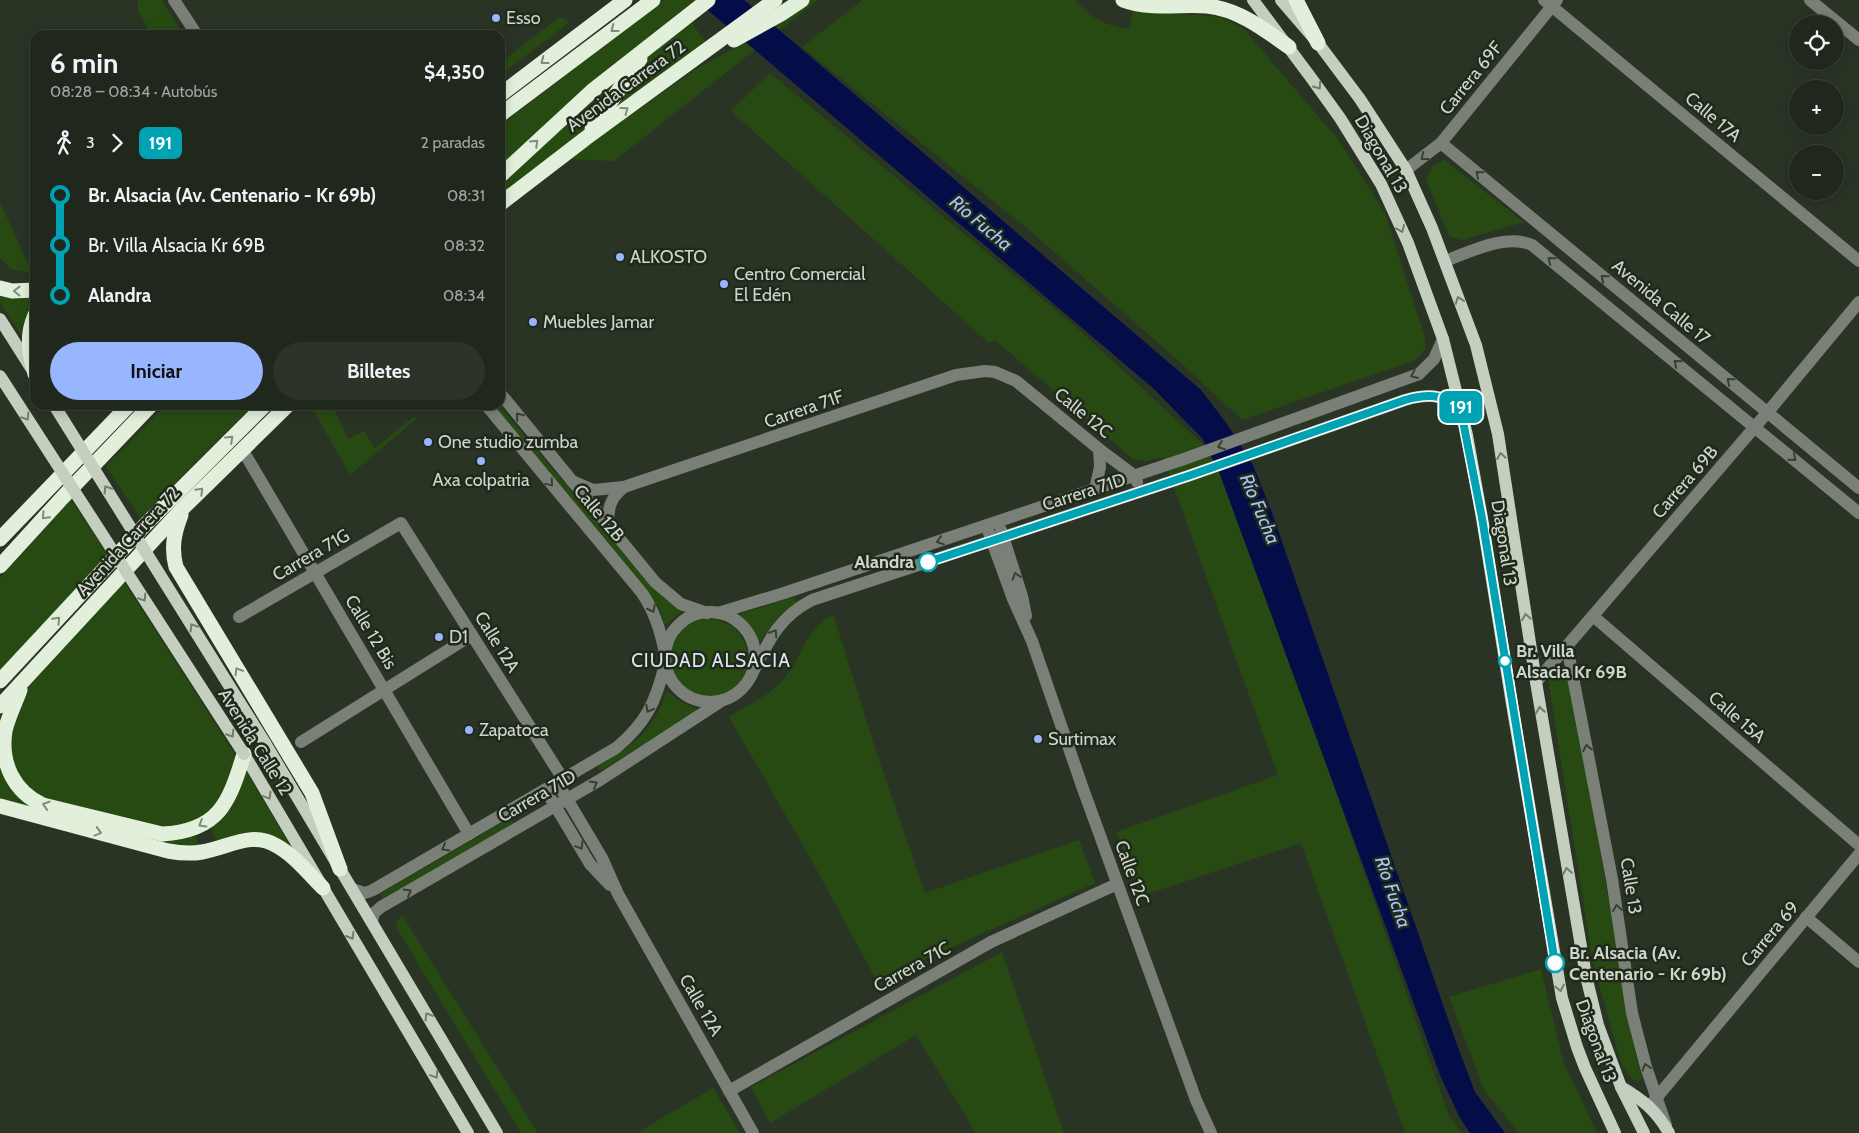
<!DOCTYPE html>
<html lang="es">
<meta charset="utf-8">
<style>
:root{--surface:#20271c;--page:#2d3329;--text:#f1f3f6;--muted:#a2a5a3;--line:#3d443b;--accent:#97b6fd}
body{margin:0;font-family:Cabin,sans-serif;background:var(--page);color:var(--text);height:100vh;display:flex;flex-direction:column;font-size:19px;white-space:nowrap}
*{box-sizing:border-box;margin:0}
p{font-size:16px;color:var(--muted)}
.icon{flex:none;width:28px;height:28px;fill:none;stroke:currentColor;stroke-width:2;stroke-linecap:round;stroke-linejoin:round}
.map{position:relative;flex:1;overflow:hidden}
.panel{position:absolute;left:30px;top:30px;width:475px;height:380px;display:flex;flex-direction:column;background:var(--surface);border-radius:15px;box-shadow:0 2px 12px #0003,0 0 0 1px var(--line)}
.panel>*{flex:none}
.badge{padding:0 10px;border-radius:8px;font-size:18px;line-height:32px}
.tools{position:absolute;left:1789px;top:15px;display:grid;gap:10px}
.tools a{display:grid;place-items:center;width:55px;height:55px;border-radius:50%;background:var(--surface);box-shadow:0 2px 12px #0003,0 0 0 1px var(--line);font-size:25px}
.map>.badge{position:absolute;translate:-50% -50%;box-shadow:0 0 0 2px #fff}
.legs{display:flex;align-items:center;gap:8px;height:55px;padding:0 20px;font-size:16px}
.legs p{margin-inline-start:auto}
.summary{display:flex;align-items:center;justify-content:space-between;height:85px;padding:0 20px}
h1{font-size:28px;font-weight:800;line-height:38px}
.action{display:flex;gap:10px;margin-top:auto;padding:10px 20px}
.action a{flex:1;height:58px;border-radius:30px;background:var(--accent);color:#111;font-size:20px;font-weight:800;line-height:58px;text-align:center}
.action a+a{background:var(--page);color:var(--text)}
ul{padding:0 20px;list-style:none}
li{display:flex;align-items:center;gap:18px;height:50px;font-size:19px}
li i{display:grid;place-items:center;width:8px;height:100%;margin:0 6px;background:currentColor}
li i::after{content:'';width:12px;height:12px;margin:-6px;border:4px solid;border-radius:50%;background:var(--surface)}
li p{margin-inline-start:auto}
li:first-child i{background:linear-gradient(#0000 50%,currentColor 0)}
li:last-child i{background:linear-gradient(currentColor 50%,#0000 0)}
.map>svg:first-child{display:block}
.green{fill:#274a13}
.water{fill:#040d48}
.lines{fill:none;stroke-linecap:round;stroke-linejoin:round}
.minor{stroke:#7a8078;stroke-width:12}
.major{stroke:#c4cfbf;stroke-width:12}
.highway{stroke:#e1efdb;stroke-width:15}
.major-bridge{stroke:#c4cfbf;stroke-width:12}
.oneway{stroke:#808c7b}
.oneway2{stroke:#727c6d}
.oneway3{stroke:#364032}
.line-1-casing{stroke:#fff;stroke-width:11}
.line-1{stroke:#00a3b4;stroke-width:8}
.poi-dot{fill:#97b6fd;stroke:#202a1b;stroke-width:2}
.stop-1-dot{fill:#fff;stroke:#00a3b4;stroke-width:2.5}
.labels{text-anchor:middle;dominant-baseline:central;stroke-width:5;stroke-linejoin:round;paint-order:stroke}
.poi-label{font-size:18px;fill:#ced5cb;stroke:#202a1b;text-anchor:start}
.street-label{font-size:18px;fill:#ced5cb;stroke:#202a1b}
.stop-label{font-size:18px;font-weight:bold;fill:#ced5cb;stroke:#202a1b;text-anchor:start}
.water-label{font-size:19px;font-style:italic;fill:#aac2fa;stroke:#202a1b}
.neighbourhood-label{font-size:19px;letter-spacing:1px;fill:#dde4f1;stroke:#202a1b}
</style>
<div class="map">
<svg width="1859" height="1133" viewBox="0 0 1859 1133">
<rect width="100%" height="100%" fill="#2a3425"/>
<g class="green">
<path d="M 138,0 L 161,0 L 184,35 L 152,35 L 138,11 Z"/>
<path d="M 664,0 L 695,0 L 579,92 L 500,170 L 500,126 Z"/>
<path d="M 811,0 L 818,0 L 614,161 L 568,159 L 693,71 L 773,27 Z"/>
<path d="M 863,0 L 1075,0 C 1093,19 1103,25 1129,29 L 1133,10 L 1221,17 L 1243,28 L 1340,142 L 1385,213 L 1425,338 L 1425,349 L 1416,360 L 1242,420 L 1179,361 L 1028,229 L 802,47 Z"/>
<path d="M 560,17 L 570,22 L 500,75 L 500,63 Z"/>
<path d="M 691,22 L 707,44 L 605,119 L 650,53 Z"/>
<path d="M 770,73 L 1075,326 L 1221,461 L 1449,1116 L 1462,1133 L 1405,1133 L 1301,843 L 1141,896 L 1116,832 L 1278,775 L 1163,457 L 1146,461 L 1134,460 L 995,340 L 989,343 L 731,111 Z"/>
<path d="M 622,75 L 584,131 L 500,195 L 500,184 L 555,132 Z"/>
<path d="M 1444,160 L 1524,222 L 1462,240 L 1449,236 L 1426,180 L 1432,167 Z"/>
<path d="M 0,202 L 32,273 L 11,269 L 0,258 Z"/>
<path d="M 0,295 L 12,297 L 35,296 L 35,308 L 23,337 L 0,303 Z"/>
<path d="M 166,405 L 253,405 L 140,518 L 106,466 Z"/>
<path d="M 312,405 L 329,405 L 335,411 L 348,439 L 364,431 L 375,448 L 415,416 L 416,419 L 350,475 L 311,406 Z"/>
<path d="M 494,405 L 499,405 L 645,579 L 667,600 L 684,610 L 665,625 C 660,608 652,596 641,582 Z"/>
<path d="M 71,500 L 108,555 L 0,670 L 0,578 Z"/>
<path d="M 124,582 L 238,759 L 232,779 L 205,819 L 162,829 L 44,801 L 26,790 L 7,745 L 25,688 Z"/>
<path d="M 794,597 L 797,603 L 779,616 L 758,644 L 751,627 L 740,614 Z"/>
<path d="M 833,614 L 877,754 L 925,893 L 1079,840 L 1095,883 L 877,981 L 808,854 L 729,717 C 746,706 769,696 783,680 C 805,655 801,634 833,614 Z"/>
<circle cx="709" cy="658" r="39"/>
<path d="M 1563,666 L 1570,679 L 1636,1056 L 1642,1077 L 1639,1081 C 1629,1080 1626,1071 1621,1063 L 1593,963 L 1548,679 Z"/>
<path d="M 667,691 L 679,701 L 699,710 L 600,771 L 597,767 C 634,743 651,735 667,691 Z"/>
<path d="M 0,761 L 31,804 L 195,833 L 200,849 L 181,849 L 0,802 Z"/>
<path d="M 244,768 L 297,857 L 278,841 L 217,845 L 210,825 Z"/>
<path d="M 510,818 L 513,823 L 383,899 L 380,894 Z"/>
<path d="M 402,915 L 538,1133 L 521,1133 L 397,929 L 397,921 Z"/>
<path d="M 1002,952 L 1064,1133 L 976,1133 L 916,1035 L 770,1123 L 751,1087 Z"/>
<path d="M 1541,969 L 1564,1064 L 1597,1133 L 1519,1133 L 1484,1090 L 1449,997 Z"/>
<path d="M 713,1088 L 740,1133 L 637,1133 Z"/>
</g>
<path class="water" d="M 696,0 L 744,0 L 1201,390 L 1227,424 L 1253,465 L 1271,510 L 1457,1045 L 1475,1092 L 1505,1133 L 1470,1133 L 1460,1118 L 1440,1075 L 1219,472 L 1202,438 L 1154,389 Z"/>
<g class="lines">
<g class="minor">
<path d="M 174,0 L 197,35"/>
<path d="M 1544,0 L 1859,261"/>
<path d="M 1810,0 L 1859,40"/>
<path d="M 1441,143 L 1859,488"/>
<path d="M 1406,170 L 1441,143 L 1557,0"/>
<path d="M 1445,261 C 1470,252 1506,233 1532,245 L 1859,513"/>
<path d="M 500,393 L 655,582 L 681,604 L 707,613"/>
<path d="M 486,405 L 642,593 C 655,612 661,631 665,654"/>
<path d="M 242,449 L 469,834"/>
<path d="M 572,481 L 593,490 L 624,487 L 956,375 L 985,371 L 995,372 L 1016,381 L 1099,449 L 1135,476 L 1137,482"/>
<path d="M 1095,489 L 1100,467 L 1099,449"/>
<path d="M 608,525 C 608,508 610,498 624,487"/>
<path d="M 1001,530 L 1022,596 L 1026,616"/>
<path d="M 989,533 L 1013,599 L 1032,641 L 1082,786 L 1196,1100 L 1211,1133"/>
<circle cx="710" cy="657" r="45"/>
<path d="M 718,613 L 784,593 L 1184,459 L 1419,374 L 1434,359 L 1443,339"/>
<path d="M 1593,616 L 1859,845"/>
<path d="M 239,617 L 401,523 L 563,779"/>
<path d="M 1567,646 L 1612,879 L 1632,1013 L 1646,1067 L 1666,1125"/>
<path d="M 751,676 C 768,643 777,618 812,600 L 1191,475 L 1405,400 C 1426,394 1442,394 1460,406"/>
<path d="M 1536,682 L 1772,407 L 1859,302"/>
<path d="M 301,742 L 472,635"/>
<path d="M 557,782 L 602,858 L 618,894 L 753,1133"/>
<path d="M 551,799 L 590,864 L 610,885"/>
<path d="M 352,889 L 365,893 L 373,890 L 616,748 C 646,723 656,702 665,664"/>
<path d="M 1806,917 L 1859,962"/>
<path d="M 372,921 L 374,913 L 381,907 L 600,780 L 723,700"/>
<path d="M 729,1091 L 991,942 L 1117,884"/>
<path d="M 1653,1102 L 1859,854"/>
</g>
<g class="major">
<path d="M 1253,0 L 1312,79 L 1340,118 L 1381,184 L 1408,243 L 1443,339 L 1467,435 L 1482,518 L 1513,710 L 1562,998 L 1577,1047 L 1585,1068 L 1615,1133"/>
<path d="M 1281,0 L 1318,43 L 1360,99 L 1406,170 L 1432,228 L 1476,345 L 1498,434 L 1536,682 L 1586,976 L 1598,1025 L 1621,1087 L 1644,1133"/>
<path d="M 0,319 L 31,368"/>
<path d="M 265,743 L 497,1133"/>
<path d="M 244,754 L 468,1133"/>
<path d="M 1621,1087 C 1643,1100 1656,1110 1669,1133"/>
</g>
<g class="highway">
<path d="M 1123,0 C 1149,10 1180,4 1207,6 C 1238,9 1264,29 1289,47"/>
<path d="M 1296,0 L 1318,43"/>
<path d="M 734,40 L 781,14 L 802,0"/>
<path d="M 500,95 L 625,0"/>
<path d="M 500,115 L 653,0"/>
<path d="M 592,129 L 640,59"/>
<path d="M 500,176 L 592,91 L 708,0"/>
<path d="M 500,204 L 586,138 L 775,0"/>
<path d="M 0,288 L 12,291 L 35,290"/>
<path d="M 35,315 C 26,335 29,354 35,374"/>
<path d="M 181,515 C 174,533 171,548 176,567 L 312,793 L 340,869"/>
<path d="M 0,539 L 129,405"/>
<path d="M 0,566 L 63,497 L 151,405"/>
<path d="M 0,681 L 146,524 L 265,405"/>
<path d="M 20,690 C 15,704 8,717 5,731 C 0,763 14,792 43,805 L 162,834 C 219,831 229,803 244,754"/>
<path d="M 0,706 L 184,507 L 288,405"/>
<path d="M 0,806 L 168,851 C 179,853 191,854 202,852 C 228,848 252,830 277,846 C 295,856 308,873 323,888"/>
</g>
<g class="major-bridge">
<path d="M 0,376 L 244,754"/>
<path d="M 54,405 L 265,743"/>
</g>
</g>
<defs><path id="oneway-chevron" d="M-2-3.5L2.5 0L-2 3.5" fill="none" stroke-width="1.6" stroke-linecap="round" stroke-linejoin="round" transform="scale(1.25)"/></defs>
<g class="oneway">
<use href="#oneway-chevron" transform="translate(614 29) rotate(143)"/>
<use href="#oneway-chevron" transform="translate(544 61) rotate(143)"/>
<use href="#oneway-chevron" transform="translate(625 110) rotate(-36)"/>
<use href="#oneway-chevron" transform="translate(535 143) rotate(-44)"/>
<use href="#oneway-chevron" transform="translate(17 291) rotate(-179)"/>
<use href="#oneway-chevron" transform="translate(230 439) rotate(-44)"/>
<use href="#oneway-chevron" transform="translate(200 491) rotate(-45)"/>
<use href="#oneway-chevron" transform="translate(45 516) rotate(133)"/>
<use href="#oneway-chevron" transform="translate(57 620) rotate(-47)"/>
<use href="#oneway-chevron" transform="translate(238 671) rotate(-121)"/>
<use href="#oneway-chevron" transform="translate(46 805) rotate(-162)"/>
<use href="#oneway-chevron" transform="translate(202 824) rotate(149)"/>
<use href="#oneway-chevron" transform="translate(98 832) rotate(15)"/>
</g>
<g class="oneway2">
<use href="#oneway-chevron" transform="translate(1318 86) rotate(55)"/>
<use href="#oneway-chevron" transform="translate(1401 229) rotate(67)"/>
<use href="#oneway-chevron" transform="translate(1459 300) rotate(-110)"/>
<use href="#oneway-chevron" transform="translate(26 417) rotate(57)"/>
<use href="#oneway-chevron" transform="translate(1501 456) rotate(-100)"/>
<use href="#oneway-chevron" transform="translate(107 489) rotate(-122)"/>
<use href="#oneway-chevron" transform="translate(143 598) rotate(57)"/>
<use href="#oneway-chevron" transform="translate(1526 617) rotate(-99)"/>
<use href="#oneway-chevron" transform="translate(193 627) rotate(-122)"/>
<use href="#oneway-chevron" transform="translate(1540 710) rotate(-99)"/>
<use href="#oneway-chevron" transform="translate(231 734) rotate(57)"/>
<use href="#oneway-chevron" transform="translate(268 796) rotate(59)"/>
<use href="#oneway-chevron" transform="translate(1567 871) rotate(-99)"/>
<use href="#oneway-chevron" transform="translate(351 936) rotate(60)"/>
<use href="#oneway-chevron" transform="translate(1560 988) rotate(78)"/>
<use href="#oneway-chevron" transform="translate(428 1016) rotate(-121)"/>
<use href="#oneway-chevron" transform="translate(435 1075) rotate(59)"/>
</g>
<g class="oneway3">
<use href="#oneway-chevron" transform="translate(1424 157) rotate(142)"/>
<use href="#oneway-chevron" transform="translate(1479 174) rotate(-140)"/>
<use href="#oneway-chevron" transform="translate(1551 260) rotate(-141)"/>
<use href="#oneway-chevron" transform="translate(1604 278) rotate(-140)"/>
<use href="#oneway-chevron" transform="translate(1677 363) rotate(-141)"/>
<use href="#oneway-chevron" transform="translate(1414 375) rotate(157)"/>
<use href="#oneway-chevron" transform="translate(1730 381) rotate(-140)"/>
<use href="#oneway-chevron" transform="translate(519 416) rotate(-129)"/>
<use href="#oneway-chevron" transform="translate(1221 446) rotate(160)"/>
<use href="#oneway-chevron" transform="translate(1793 458) rotate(40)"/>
<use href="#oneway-chevron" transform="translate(550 483) rotate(50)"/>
<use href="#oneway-chevron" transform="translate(940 541) rotate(161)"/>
<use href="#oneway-chevron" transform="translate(1016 576) rotate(-108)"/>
<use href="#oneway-chevron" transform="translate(652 609) rotate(63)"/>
<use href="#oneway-chevron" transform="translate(774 633) rotate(-57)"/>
<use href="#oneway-chevron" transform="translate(649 709) rotate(118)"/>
<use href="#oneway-chevron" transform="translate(1587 748) rotate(-101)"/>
<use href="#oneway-chevron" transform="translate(594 784) rotate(-30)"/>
<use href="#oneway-chevron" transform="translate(580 846) rotate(59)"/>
<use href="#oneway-chevron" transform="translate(445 848) rotate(150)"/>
<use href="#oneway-chevron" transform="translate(408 892) rotate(-30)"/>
<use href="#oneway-chevron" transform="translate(1617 908) rotate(-98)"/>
<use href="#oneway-chevron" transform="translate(1646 1067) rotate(-107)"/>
</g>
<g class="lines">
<defs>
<path id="line-1" d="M 928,562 L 1191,475 L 1405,400 C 1426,394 1442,394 1460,406 L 1482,518 L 1555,963"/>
</defs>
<use href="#line-1" class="line-1-casing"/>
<use href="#line-1" class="line-1"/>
</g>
<g class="poi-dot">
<circle cx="496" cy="18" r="5"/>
<circle cx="620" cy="257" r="5"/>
<circle cx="724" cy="284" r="5"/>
<circle cx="533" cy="322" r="5"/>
<circle cx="428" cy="442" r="5"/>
<circle cx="481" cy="461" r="5"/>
<circle cx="439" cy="637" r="5"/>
<circle cx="469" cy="730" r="5"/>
<circle cx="1038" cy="739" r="5"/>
</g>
<g class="stop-1-dot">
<circle cx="928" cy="562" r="9"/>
<circle cx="1505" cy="661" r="6"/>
<circle cx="1555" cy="963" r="9"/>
</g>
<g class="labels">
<g class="poi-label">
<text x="506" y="18">Esso</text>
<text x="630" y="257">ALKOSTO</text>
<text x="734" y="274">Centro Comercial<tspan x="734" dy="21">El Edén</tspan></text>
<text x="543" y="322">Muebles Jamar</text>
<text x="438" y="442">One studio zumba</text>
<text x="481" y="480" text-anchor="middle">Axa colpatria</text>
<text x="449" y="637">D1</text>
<text x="479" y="730">Zapatoca</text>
<text x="1048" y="739">Surtimax</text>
</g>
<g class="street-label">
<text transform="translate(1471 78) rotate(-51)">Carrera 69F</text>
<text transform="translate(626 86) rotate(-36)">Avenida Carrera 72</text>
<text transform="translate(1713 117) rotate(40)">Calle 17A</text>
<text transform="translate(1381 154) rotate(60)">Diagonal 13</text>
<text transform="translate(1661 302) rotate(40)">Avenida Calle 17</text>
<text transform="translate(804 409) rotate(-19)">Carrera 71F</text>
<text transform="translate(1083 413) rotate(39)">Calle 12C</text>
<text transform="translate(1685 482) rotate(-49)">Carrera 69B</text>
<text transform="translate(1084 492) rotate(-18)">Carrera 71D</text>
<text transform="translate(599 513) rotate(50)">Calle 12B</text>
<text transform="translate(128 541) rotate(-47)">Avenida Carrera 72</text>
<text transform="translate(1504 543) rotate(81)">Diagonal 13</text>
<text transform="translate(311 555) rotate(-30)">Carrera 71G</text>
<text transform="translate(371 632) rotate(59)">Calle 12 Bis</text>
<text transform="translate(497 642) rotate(58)">Calle 12A</text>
<text transform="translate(1737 717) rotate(41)">Calle 15A</text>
<text transform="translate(255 742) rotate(58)">Avenida Calle 12</text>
<text transform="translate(537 796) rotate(-30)">Carrera 71D</text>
<text transform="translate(1132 873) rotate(70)">Calle 12C</text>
<text transform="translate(1631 886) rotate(81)">Calle 13</text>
<text transform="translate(1770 934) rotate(-50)">Carrera 69</text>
<text transform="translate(912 967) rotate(-29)">Carrera 71C</text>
<text transform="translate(701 1005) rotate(60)">Calle 12A</text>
<text transform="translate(1596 1041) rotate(70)">Diagonal 13</text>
</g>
<g class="stop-label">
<text x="914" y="562" text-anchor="end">Alandra</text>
<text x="1516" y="651">Br. Villa<tspan x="1516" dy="21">Alsacia Kr 69B</tspan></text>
<text x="1569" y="953">Br. Alsacia (Av.<tspan x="1569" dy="21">Centenario - Kr 69b)</tspan></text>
</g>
<g class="water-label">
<text transform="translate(981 223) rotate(40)">Río Fucha</text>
<text transform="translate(1260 509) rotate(67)">Río Fucha</text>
<text transform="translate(1393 892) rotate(71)">Río Fucha</text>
</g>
<g class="neighbourhood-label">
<text x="711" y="660">CIUDAD ALSACIA</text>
</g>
</g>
</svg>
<div class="tools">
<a><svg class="icon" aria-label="locate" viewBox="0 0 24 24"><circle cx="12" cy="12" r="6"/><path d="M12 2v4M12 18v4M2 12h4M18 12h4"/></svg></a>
<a>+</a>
<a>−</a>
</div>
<b class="badge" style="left:1461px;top:407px;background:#00a3b4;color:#fff">191</b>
<section class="panel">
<div class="summary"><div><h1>6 min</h1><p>08:28 – 08:34 · Autobús</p></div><b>$4,350</b></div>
<div class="legs"><svg class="icon" aria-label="walk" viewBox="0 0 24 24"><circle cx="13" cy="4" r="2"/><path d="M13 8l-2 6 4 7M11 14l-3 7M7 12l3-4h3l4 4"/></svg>3<svg class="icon" aria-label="forward" viewBox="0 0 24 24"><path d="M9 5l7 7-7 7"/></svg><b class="badge" style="background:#00a3b4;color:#fff">191</b><p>2 paradas</p></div>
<ul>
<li><i style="color:#00a3b4"></i><b>Br. Alsacia (Av. Centenario - Kr 69b)</b><p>08:31</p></li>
<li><i style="color:#00a3b4"></i><span>Br. Villa Alsacia Kr 69B</span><p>08:32</p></li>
<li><i style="color:#00a3b4"></i><b>Alandra</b><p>08:34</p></li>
</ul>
<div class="action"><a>Iniciar</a><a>Billetes</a></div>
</section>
</div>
